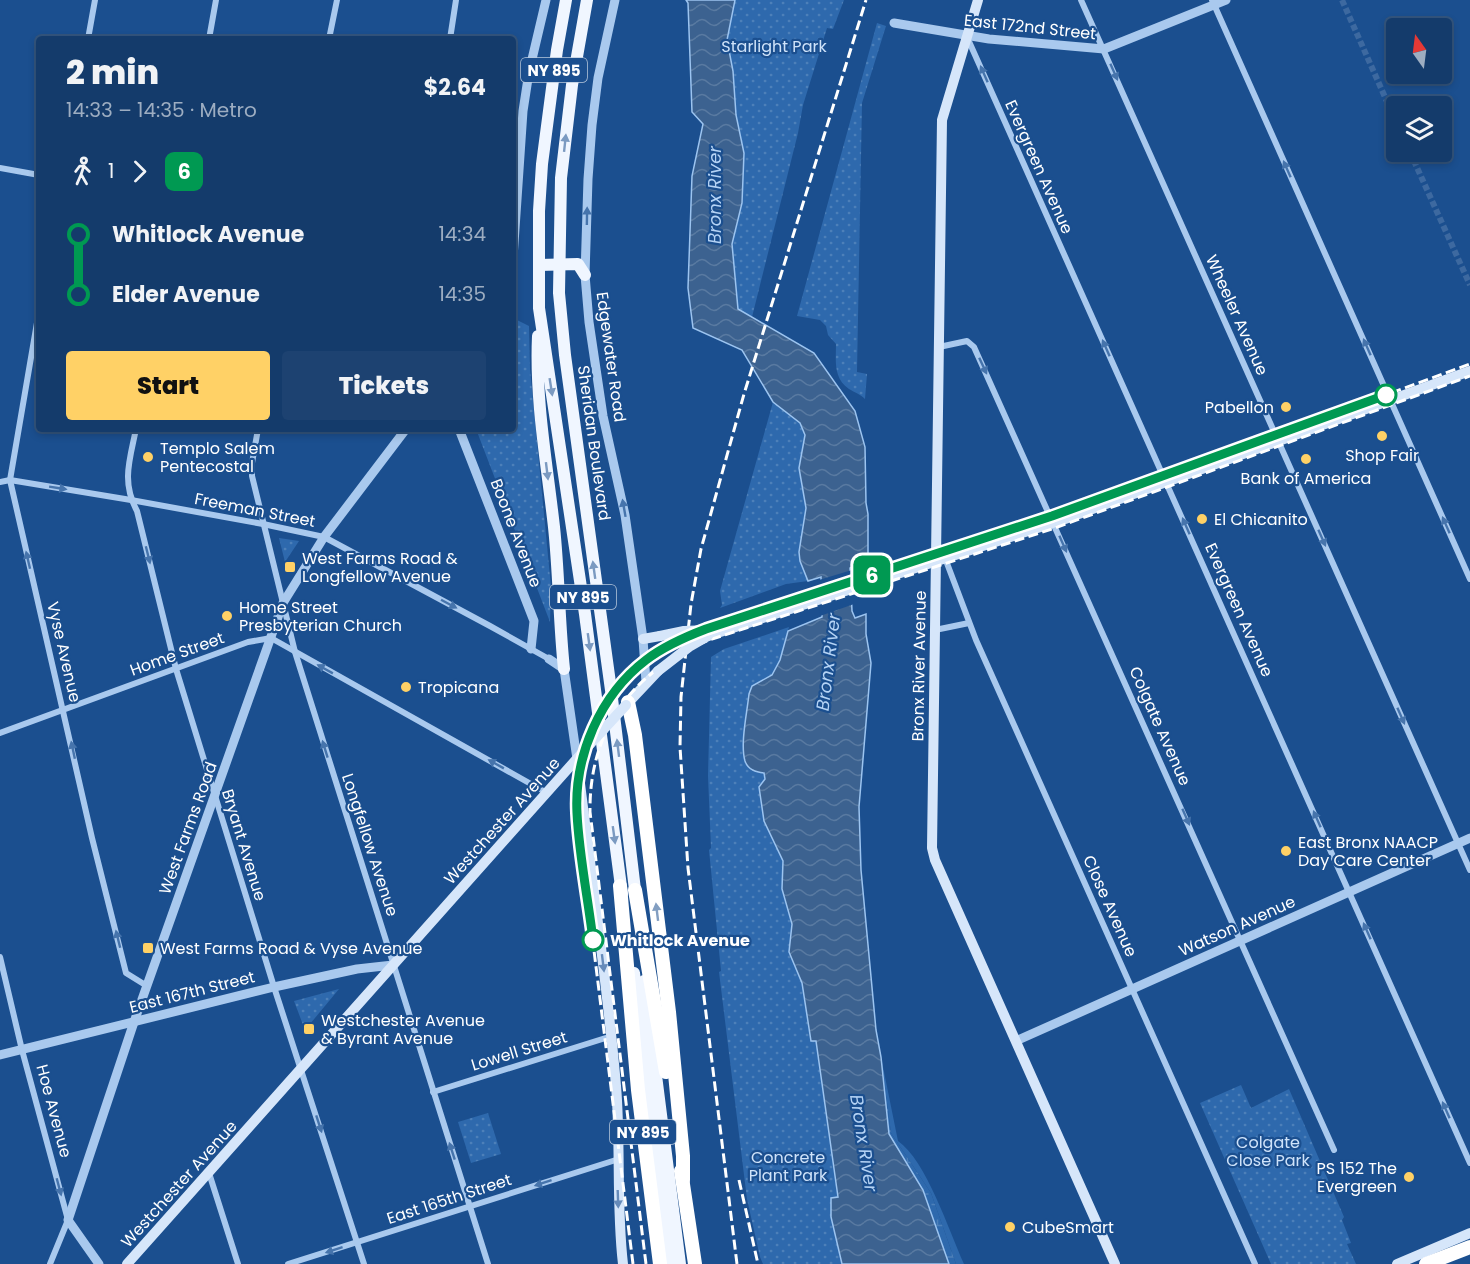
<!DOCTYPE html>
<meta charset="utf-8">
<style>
:root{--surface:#143b6b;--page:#1d4271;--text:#f1f3f6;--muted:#9dadc1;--line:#33557e;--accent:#ffd166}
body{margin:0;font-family:Poppins,sans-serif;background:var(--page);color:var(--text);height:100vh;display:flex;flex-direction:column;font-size:22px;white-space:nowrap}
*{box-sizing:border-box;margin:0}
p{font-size:20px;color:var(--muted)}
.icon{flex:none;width:33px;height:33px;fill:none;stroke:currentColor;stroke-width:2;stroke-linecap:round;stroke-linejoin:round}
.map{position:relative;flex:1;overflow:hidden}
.side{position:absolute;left:36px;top:36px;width:480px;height:396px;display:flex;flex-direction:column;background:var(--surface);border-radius:6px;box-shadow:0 3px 9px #0003,0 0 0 2px var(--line)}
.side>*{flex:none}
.badge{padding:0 12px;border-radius:9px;font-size:21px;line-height:39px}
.needle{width:39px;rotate:346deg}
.fabs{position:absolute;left:1386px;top:18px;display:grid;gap:12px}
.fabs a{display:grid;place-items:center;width:66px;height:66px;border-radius:6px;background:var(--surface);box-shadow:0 3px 9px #0003,0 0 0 2px var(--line);font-size:30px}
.map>.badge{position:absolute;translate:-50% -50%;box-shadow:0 0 0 3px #fff}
.legs{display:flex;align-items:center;gap:9px;height:66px;padding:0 30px;font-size:20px}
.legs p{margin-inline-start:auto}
.head{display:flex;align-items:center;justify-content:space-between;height:102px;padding:0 30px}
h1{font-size:33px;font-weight:800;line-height:45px}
.primary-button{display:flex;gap:12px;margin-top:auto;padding:12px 30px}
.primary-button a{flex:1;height:69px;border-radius:6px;background:var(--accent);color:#111;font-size:24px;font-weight:800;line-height:69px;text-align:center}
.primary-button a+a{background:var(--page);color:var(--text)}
ul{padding:0 30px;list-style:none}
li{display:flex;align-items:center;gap:21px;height:60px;font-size:22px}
li i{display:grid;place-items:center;width:9px;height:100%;margin:0 8px;background:currentColor}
li i::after{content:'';width:15px;height:15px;margin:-8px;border:4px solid;border-radius:50%;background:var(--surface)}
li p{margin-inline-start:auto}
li:first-child i{background:linear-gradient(#0000 50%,currentColor 0)}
li:last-child i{background:linear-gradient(currentColor 50%,#0000 0)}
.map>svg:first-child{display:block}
.grass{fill:#2e69ad}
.wetland{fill:url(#wetland-marsh)}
.park{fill:url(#park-dots)}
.water{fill:url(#water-waves);stroke:#9cc4f0;stroke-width:1.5}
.pier{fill:#1b4f8f}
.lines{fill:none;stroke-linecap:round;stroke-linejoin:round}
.minor-tunnel{stroke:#3d69a0;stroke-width:6;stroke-dasharray:6 3;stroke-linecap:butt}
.minor{stroke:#a9c9ee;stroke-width:6}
.tertiary{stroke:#a9c9ee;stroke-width:9}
.secondary{stroke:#d6e6fa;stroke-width:10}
.primary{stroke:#f0f6ff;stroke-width:12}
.motorway{stroke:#fff;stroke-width:14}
.rail{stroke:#fff;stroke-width:3;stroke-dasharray:10 4.5;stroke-linecap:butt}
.secondary-bridge{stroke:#d6e6fa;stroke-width:10}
.oneway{fill:#4674ac}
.oneway2{fill:#7b9ac1}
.oneway3{fill:#829ec1}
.oneway4{fill:#668bba}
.line-1-casing{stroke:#fff;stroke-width:14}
.line-1{stroke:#009952;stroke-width:9}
.stop-1-dot{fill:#fff;stroke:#009952;stroke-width:3}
.poi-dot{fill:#ffd166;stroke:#1b4f8f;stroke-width:2}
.labels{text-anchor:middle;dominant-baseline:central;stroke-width:4.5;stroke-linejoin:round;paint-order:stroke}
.shield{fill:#1b4f8f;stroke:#bbcadd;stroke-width:1.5}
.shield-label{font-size:15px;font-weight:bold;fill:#fff}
.street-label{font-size:16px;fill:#fff;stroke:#1b4f8f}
.park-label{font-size:16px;fill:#cfe3fa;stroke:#1b4f8f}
.poi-label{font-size:16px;fill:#fff;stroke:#1b4f8f;text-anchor:start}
.stop-label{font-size:16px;font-weight:bold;fill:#fff;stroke:#1b4f8f;text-anchor:start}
.water-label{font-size:18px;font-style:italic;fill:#b5d3f5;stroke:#1b4f8f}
</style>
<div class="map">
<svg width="1470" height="1264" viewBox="0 0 1470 1264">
<defs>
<pattern id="wetland-marsh" width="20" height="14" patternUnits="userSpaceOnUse" patternTransform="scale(1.5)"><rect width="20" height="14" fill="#2e69ad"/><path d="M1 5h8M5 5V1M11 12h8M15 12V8" fill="none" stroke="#4d80b9"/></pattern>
<pattern id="park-dots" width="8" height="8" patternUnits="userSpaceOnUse" patternTransform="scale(1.5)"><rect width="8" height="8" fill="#2e69ad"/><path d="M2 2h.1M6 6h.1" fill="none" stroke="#4d80b9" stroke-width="1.8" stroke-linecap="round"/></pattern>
<pattern id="water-waves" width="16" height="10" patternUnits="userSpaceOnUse" patternTransform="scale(1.5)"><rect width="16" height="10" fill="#3c6290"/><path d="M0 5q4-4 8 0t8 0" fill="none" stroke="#597aa1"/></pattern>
</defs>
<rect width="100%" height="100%" fill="#1b4f8f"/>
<path class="grass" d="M 881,1057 L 898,1141 C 926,1160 949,1231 964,1264 L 956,1264 L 931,1193 L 891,1133 Z"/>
<path class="wetland" d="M 881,1057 L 891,1133 L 931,1193 L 956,1264 L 949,1264 L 923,1190 L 889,1134 Z"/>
<g class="park">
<path d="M 735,0 L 844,0 L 833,29 L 827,28 L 803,105 L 798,133 L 752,317 L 738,309 L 732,244 L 742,203 L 733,71 L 727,40 Z"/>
<path d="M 877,23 L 886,26 L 862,103 L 857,372 L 867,374 L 865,399 C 860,394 854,392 849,389 C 833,378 836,361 836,344 L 828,335 L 826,326 L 820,320 L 797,316 Z"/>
<path d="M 515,319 L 529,326 L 530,369 L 551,587 L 550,622 L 476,429 L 513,429 L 513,321 Z"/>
<path d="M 773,402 L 800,423 L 805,435 L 799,469 L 806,508 L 802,565 L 808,581 L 786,584 L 720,608 L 722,605 L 720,591 Z"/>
<path d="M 279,538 L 299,541 L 285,562 Z"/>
<path d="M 789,627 L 780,660 L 772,675 L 752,686 L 744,749 L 745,763 L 752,771 L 764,773 L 765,779 L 759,787 L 764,821 L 783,861 L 782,889 L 792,924 L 789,952 L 802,983 L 811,1041 L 816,1041 L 838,1197 L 831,1217 L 842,1264 L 763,1264 L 760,1257 L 747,1199 L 719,972 L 721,971 L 709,850 L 711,848 L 708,776 L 711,657 L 724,649 Z"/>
<path d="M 339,989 L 305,1030 L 294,1001 Z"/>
<path d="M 1241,1085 L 1251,1108 L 1289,1089 L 1344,1217 L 1342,1220 L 1351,1243 L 1347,1244 L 1356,1264 L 1271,1264 L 1200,1103 Z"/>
<path d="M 488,1113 L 501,1154 L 471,1163 L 458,1122 Z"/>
</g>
<path class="water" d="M 686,0 L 735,0 L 727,40 L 733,71 L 736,115 L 744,153 L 742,203 L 732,244 L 738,309 L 814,353 L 855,411 L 865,447 L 866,503 L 868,514 L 868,562 L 850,568 L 852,611 L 855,618 L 866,614 L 866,634 L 871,663 L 859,807 L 861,870 L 876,1030 L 881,1057 L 889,1134 L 923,1190 L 949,1264 L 842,1264 L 831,1217 L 831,1198 L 838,1197 L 816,1041 L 811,1041 L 802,983 L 789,952 L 792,924 L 782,889 L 783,861 L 764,821 L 759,787 L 765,779 L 764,773 C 756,772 748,770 745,761 C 740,744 747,713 749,694 L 752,686 L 772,675 L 780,660 L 788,631 L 822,617 L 821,577 L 808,581 L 800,561 L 799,552 L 806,508 L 799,468 L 805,435 L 800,423 L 773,402 L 742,350 L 693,328 L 688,288 L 692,176 L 703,124 L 692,112 L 688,3 Z"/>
<path class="pier" d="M 852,570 L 854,604 L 820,616 L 819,580 Z"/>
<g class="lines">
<g class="minor-tunnel">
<path d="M 1342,0 L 1396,122"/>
<path d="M 1410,152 L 1470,285"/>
</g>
<g class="minor">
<path d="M 1081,0 L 1470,870"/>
<path d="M 1212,0 L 1470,579"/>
<path d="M 967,37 L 1470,1163"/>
<path d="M 88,39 L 95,0"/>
<path d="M 209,39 L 216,0"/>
<path d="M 329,39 L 337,0"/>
<path d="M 450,39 L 456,0"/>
<path d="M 0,168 L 39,175"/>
<path d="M 39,311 L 10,480 L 92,838 L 126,973 L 147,986"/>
<path d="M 939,347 L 967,341 L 974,347 L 1334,1150"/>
<path d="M 136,429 C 130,459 121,482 137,511 L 176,669 L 274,987 L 364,1264"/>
<path d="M 258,429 L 252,463 L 252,476 L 295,652 L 488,1264"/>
<path d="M 0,482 L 10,480 L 131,500 L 263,524 L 324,537 L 490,626 L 549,659"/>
<path d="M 945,558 L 976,640 L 1255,1264"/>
<path d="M 935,630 L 969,623"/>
<path d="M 0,733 L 248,642 L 271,638 L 547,793"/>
<path d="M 0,957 L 22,1050 L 68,1220 L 50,1264"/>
<path d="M 433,1092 L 612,1036"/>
<path d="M 209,1173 L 238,1264"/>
<path d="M 288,1264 L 619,1159"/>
</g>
<g class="tertiary">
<path d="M 615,0 L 598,78 L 592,125 L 588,179 L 585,275 L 589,322 L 603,416 L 625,515 L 643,639 L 646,682"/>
<path d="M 894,23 L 989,39 L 1104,49 L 1226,0"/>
<path d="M 513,258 L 523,111 L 529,72 L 546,0"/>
<path d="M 459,429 L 534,621 L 531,649"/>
<path d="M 549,659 L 564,669 L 577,759"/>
<path d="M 1016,1041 L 1470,838"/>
<path d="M 0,1055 L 274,987 L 357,969 L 393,965"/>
<path d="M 99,1264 L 68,1220 L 134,1022 L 283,603 L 324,537 L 406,429"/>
</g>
<g class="secondary">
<path d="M 978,0 L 942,120 L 932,848 L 935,860 L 1115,1264"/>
<path d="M 708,636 L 1065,519 L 1470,371"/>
<path d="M 643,639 L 660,636"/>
<path d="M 626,705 L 658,671"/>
<path d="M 577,759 C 590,868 607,977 616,1086 C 621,1145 616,1205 623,1264"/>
<path d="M 127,1264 L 590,744"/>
<path d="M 1397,1264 L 1470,1233"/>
</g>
<g class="primary">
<path d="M 566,0 L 557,50 L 542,164 L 539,211 L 539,308 L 585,614 L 622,894"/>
<path d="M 587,0 L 572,85 L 561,178 L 559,293 L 565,355 L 611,690 L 636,898"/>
<path d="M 539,265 L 578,264 L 585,275"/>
<path d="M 538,336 C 535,400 547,464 554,527 C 559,574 559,622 564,669"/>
<path d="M 634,973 L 669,1264"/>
<path d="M 644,981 L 680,1264"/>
</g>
<g class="motorway">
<path d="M 628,702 L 635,735 L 669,1012 L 683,1156 L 683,1180"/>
<path d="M 620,886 L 638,1090 L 660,1264"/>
<path d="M 635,890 L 666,1072"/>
<path d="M 681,1171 L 695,1264"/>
<path d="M 1426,1264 L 1470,1247"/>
</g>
<g class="rail">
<path d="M 739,1180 L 758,1264"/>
<path d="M 633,1264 L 577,814 C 577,720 620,663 706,629 L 1052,517 L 1470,364"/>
<path d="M 646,1264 L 590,812 C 589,729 633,671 709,640 L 1055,528 L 1470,376"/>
<path d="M 737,1264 L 688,868 L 680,747 L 681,697 L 691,604 L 701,549 L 744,394 L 866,0"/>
</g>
<g class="secondary-bridge">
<path d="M 660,636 L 684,631 L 708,630"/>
<path d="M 658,671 L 689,647 L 708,636"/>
<path d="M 590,744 L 626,705"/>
</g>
</g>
<defs><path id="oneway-solid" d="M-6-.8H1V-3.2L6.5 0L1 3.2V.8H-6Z" transform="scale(1.5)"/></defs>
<g class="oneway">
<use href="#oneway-solid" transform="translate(1114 72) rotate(66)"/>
<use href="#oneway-solid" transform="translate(984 74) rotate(-114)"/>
<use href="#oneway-solid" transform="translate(1287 169) rotate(-114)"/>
<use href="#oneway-solid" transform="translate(587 216) rotate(-89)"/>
<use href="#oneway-solid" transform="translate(1367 347) rotate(-114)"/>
<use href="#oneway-solid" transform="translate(1106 348) rotate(-114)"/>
<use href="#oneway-solid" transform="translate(983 366) rotate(65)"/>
<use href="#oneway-solid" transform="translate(58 488) rotate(9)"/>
<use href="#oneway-solid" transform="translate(624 508) rotate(-100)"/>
<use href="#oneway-solid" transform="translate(1446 525) rotate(-114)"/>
<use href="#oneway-solid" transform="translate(1186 526) rotate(-114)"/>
<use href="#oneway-solid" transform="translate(1322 538) rotate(66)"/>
<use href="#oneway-solid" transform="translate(1063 544) rotate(66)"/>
<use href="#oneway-solid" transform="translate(148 555) rotate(76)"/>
<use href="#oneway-solid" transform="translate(28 560) rotate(-103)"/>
<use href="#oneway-solid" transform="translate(449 604) rotate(28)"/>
<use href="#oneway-solid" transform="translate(325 669) rotate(-151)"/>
<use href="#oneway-solid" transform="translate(1401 716) rotate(66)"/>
<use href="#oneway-solid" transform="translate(325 749) rotate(-107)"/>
<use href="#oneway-solid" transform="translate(73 750) rotate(-102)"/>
<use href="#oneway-solid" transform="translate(496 764) rotate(-151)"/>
<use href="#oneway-solid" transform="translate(1186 817) rotate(66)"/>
<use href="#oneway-solid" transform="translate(1317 819) rotate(-114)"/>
<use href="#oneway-solid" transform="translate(1367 931) rotate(-114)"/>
<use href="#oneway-solid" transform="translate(118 939) rotate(-104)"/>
<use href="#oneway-solid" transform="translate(1446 1110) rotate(-114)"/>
<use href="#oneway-solid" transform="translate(319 1124) rotate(72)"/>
<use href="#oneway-solid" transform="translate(452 1151) rotate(-108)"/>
<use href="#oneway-solid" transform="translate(543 1183) rotate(162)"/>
<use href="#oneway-solid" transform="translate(59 1187) rotate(75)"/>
<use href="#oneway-solid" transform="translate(334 1250) rotate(162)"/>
</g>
<g class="oneway2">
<use href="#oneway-solid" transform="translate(565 143) rotate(-84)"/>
<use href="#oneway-solid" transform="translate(551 387) rotate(81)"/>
<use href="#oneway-solid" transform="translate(547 471) rotate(83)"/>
<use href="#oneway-solid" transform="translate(594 570) rotate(-98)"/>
<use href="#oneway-solid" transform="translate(589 642) rotate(82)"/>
<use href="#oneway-solid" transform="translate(618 748) rotate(-97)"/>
<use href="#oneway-solid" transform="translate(614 835) rotate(82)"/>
</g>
<use class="oneway3" href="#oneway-solid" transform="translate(657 912) rotate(-97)"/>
<g class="oneway4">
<use href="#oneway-solid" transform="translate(603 963) rotate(83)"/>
<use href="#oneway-solid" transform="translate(618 1199) rotate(88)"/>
</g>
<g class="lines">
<defs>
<path id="line-1" d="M 593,940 C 588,898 579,855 577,813 C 574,756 600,695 646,660 C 664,646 685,637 706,629 L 1052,516 L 1386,395"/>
</defs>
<use href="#line-1" class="line-1-casing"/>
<use href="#line-1" class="line-1"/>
</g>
<g class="stop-1-dot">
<circle cx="1386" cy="395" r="10"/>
<circle cx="593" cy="940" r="10"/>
</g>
<g class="poi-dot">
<circle cx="1286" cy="407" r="6"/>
<circle cx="1382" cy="436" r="6"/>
<circle cx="148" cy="457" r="6"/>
<circle cx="1306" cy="459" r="6"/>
<circle cx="1202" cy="519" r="6"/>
<rect x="284" y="561" width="12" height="12" rx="3"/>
<circle cx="227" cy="616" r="6"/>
<circle cx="406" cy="687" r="6"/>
<circle cx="1286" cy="851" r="6"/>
<rect x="142" y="942" width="12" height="12" rx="3"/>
<rect x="303" y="1023" width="12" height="12" rx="3"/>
<circle cx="1409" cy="1177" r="6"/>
<circle cx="1010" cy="1227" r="6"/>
</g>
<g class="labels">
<g class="shield">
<rect x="521" y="58" width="66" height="24" rx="4.5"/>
<rect x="550" y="585" width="66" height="24" rx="4.5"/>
<rect x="610" y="1120" width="66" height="24" rx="4.5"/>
</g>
<g class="shield-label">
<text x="554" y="70">NY 895</text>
<text x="583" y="597">NY 895</text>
<text x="643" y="1132">NY 895</text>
</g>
<g class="street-label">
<text transform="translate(1030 27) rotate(6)">East 172nd Street</text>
<text transform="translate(1039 167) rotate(66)">Evergreen Avenue</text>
<text transform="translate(1237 315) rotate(66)">Wheeler Avenue</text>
<text transform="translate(611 357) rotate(82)">Edgewater Road</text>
<text transform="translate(594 443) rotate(82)">Sheridan Boulevard</text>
<text transform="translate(255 510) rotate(11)">Freeman Street</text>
<text transform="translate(516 533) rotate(69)">Boone Avenue</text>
<text transform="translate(1239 610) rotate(66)">Evergreen Avenue</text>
<text transform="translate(64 652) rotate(77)">Vyse Avenue</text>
<text transform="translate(177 654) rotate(-20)">Home Street</text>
<text transform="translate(919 666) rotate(-89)">Bronx River Avenue</text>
<text transform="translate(1160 726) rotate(66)">Colgate Avenue</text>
<text transform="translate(502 821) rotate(-48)">Westchester Avenue</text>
<text transform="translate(188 828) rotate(-70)">West Farms Road</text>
<text transform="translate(244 845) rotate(73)">Bryant Avenue</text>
<text transform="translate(370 845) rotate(72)">Longfellow Avenue</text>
<text transform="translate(1110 906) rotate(66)">Close Avenue</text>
<text transform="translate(1237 926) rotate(-24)">Watson Avenue</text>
<text transform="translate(192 992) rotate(-14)">East 167th Street</text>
<text transform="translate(519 1051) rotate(-17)">Lowell Street</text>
<text transform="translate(54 1111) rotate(75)">Hoe Avenue</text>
<text transform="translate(179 1184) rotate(-48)">Westchester Avenue</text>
<text transform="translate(449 1199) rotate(-18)">East 165th Street</text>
</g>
<g class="park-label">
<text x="774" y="46">Starlight Park</text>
<text x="1268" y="1142">Colgate<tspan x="1268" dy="18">Close Park</tspan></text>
<text x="788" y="1157">Concrete<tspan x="788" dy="18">Plant Park</tspan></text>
</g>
<g class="poi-label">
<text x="1274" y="407" text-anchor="end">Pabellon</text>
<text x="160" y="448">Templo Salem<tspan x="160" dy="18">Pentecostal</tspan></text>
<text x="1382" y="455" text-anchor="middle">Shop Fair</text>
<text x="1306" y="478" text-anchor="middle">Bank of America</text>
<text x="1214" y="519">El Chicanito</text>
<text x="302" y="558">West Farms Road &amp;<tspan x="302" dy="18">Longfellow Avenue</tspan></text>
<text x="239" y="607">Home Street<tspan x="239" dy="18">Presbyterian Church</tspan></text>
<text x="418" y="687">Tropicana</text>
<text x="1298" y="842">East Bronx NAACP<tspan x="1298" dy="18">Day Care Center</tspan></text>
<text x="160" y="948">West Farms Road &amp; Vyse Avenue</text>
<text x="321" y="1020">Westchester Avenue<tspan x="321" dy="18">&amp; Byrant Avenue</tspan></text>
<text x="1397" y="1168" text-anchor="end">PS 152 The<tspan x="1397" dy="18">Evergreen</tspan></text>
<text x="1022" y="1227">CubeSmart</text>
</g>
<g class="stop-label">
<text x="610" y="940">Whitlock Avenue</text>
</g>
<g class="water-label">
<text transform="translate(714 195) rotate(-90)">Bronx River</text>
<text transform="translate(828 662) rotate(-83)">Bronx River</text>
<text transform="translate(864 1143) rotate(81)">Bronx River</text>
</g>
</g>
</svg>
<div class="fabs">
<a><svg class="needle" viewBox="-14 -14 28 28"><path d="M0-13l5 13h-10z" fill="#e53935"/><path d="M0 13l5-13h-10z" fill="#9dadc1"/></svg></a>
<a><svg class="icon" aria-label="layers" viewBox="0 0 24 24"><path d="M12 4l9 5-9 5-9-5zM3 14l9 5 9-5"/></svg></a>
</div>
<b class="badge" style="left:872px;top:575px;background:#009952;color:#fff">6</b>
<section class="side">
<div class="head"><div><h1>2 min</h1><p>14:33 – 14:35 · Metro</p></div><b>$2.64</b></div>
<div class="legs"><svg class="icon" aria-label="walk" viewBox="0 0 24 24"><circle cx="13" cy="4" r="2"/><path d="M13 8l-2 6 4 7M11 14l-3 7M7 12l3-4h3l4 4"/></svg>1<svg class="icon" aria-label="forward" viewBox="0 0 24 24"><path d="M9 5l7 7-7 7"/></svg><b class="badge" style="background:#009952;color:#fff">6</b></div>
<ul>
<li><i style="color:#009952"></i><b>Whitlock Avenue</b><p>14:34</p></li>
<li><i style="color:#009952"></i><b>Elder Avenue</b><p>14:35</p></li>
</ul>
<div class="primary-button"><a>Start</a><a>Tickets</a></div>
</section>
</div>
